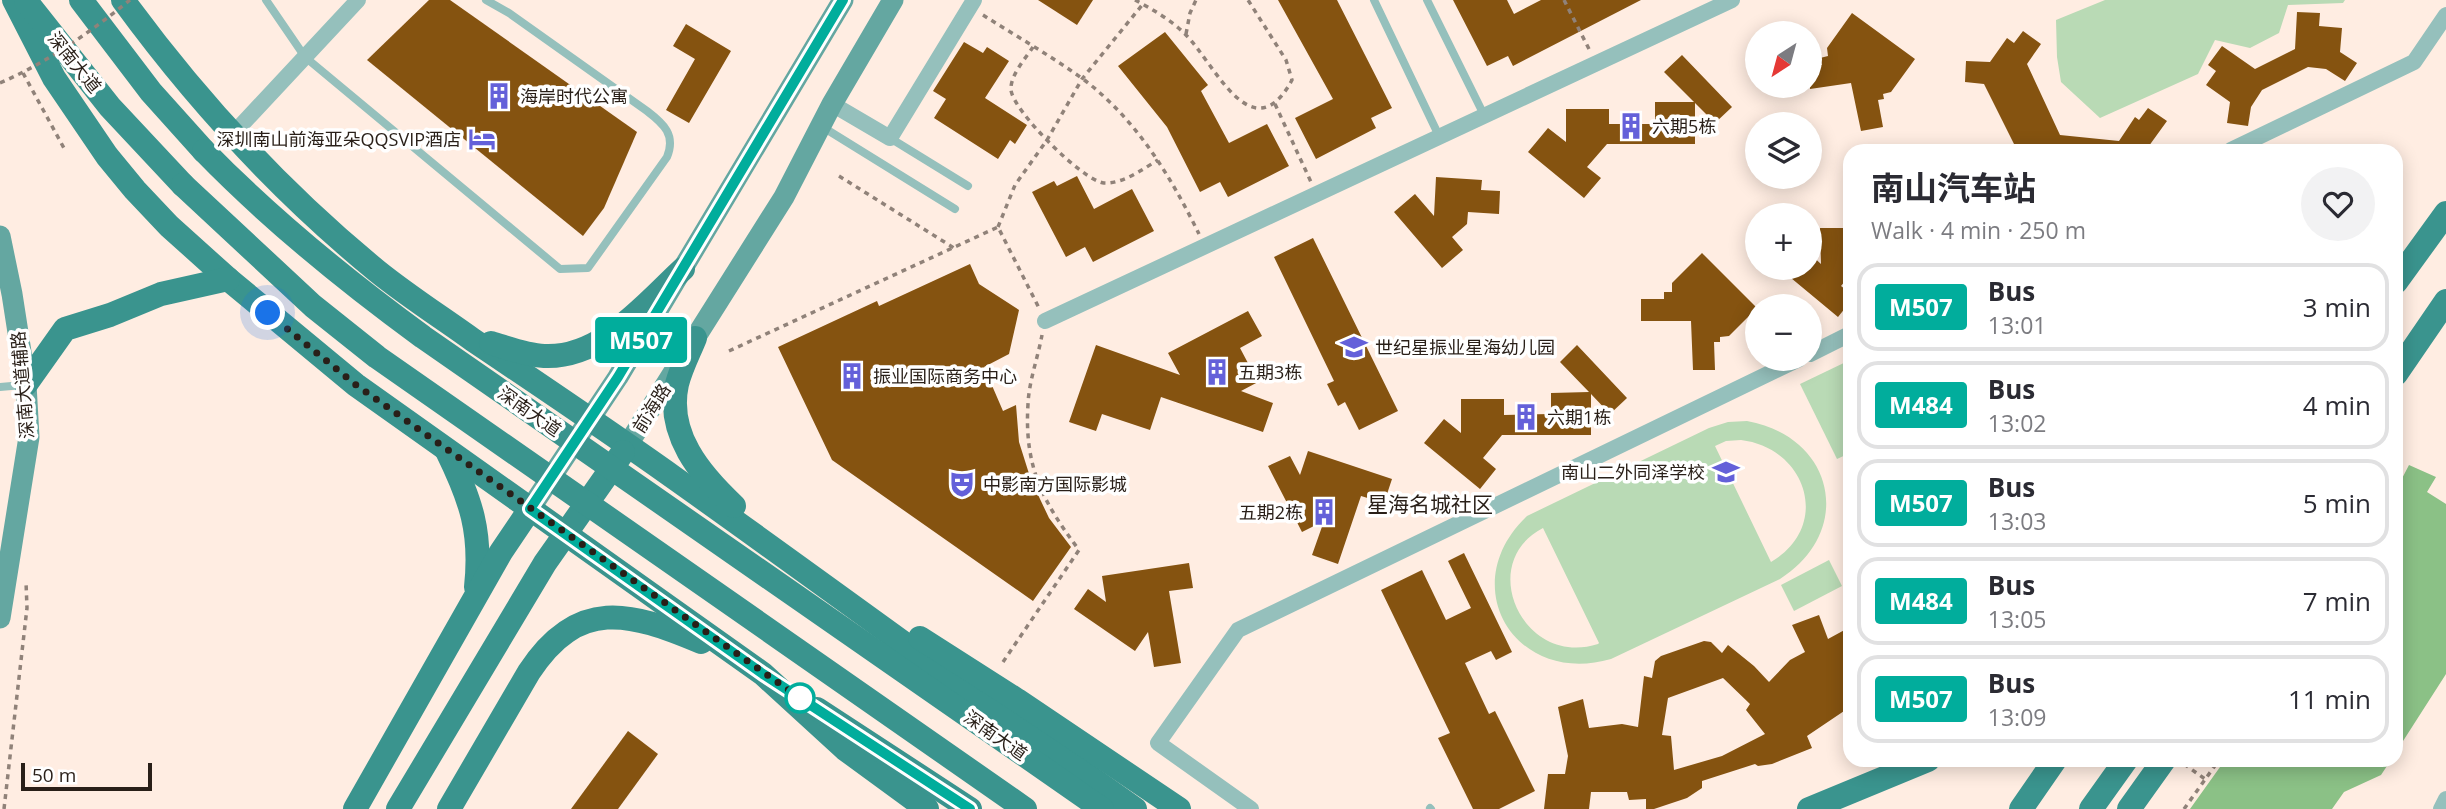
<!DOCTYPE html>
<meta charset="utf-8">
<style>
:root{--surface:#fff;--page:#f2f2f3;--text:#2b2b33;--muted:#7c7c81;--line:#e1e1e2}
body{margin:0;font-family:"Open Sans","Noto Sans SC",sans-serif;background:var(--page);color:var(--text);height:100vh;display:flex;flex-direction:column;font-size:26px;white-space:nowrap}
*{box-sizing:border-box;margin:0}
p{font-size:23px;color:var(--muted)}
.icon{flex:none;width:38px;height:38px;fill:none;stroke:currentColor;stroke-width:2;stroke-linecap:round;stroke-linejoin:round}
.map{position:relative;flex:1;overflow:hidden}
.panel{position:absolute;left:1843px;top:144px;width:560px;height:623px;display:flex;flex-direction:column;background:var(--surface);border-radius:21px;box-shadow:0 4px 18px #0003}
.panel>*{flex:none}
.badge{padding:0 14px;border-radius:5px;font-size:24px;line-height:46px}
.needle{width:46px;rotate:216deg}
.controls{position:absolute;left:1745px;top:21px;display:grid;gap:14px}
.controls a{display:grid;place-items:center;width:77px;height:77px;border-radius:50%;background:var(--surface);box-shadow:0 4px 18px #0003;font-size:35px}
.scale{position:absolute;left:21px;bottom:18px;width:131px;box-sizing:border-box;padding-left:7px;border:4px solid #291f18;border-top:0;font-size:19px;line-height:24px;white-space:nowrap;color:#291f18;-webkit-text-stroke:5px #fff;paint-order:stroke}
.you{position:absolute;width:35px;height:35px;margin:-18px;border:5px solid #fff;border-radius:50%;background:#1a73e8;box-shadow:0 0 0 10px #1a73e833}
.map>.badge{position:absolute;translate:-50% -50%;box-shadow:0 0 0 4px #fff}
.round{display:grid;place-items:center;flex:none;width:74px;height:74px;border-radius:37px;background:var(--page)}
.headline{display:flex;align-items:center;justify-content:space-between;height:119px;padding:0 28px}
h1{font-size:33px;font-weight:700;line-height:52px}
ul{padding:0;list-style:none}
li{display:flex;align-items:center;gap:21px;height:88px;margin:0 14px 10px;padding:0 14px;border:4px solid var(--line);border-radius:21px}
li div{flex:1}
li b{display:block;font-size:26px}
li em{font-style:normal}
li .badge{min-width:77px;font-weight:700;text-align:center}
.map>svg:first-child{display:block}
.green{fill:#b9dab5;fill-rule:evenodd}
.forest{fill:#8bc186}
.building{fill:#855310;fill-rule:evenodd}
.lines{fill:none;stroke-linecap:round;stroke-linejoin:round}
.path{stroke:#908279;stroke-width:3.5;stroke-dasharray:5 5;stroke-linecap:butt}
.lane{stroke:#95c0bc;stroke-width:8}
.street{stroke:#95c0bc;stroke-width:16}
.secondary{stroke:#64a7a1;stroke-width:21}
.primary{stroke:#3a948e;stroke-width:24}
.path-bridge{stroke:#908279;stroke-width:3.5;stroke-dasharray:5 5;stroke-linecap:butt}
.primary-bridge{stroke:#3a948e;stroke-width:24}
.line-casing{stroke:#fff;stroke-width:16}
.line{stroke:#01ad9c;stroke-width:10}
.walk{stroke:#291f18;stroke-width:7;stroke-dasharray:0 12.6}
.stop-dot{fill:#fff;stroke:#01ad9c;stroke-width:3.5}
.labels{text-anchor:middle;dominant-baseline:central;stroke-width:7;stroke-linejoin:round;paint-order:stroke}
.street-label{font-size:18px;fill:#291f18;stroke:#fff}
.poi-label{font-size:18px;fill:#291f18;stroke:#fff;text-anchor:start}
.quarter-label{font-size:21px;fill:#291f18;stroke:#fff}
</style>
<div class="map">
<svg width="2446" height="809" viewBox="0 0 2446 809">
<rect width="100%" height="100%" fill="#ffede2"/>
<g class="green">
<path d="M 2105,0 L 2345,0 L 2343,3 L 2288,5 L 2279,33 L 2250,48 L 2215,40 L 2198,74 L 2100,118 L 2061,82 L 2057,57 L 2056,20 Z"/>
<path d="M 1850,360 L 1850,453 L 1837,459 L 1800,384 Z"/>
<path d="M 1747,421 C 1835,437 1855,531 1780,579 L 1611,659 C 1515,687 1454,585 1527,516 L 1709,428 L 1728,422 ZM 1741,440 C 1807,448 1832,526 1771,562 L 1715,446 L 1726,441 ZM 1543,528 L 1599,643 L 1598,644 C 1523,668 1475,563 1543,528 Z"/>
<path d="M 1829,560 L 1842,586 L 1794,611 L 1781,585 Z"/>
</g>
<g class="forest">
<path d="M 2409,465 L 2436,477 L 2427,492 L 2446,504 L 2446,674 L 2396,752 L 2396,490 Z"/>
<path d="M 2225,760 L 2391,760 L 2381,775 L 2344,792 L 2332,809 L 2190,809 Z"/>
</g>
<g class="building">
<path d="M 429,0 L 450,0 L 637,132 L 604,208 L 583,236 L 367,60 Z"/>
<path d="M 1038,0 L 1093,0 L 1077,25 Z"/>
<path d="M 1278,0 L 1337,0 L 1392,108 L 1371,118 L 1376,128 L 1316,159 L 1295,118 L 1333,99 Z"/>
<path d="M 1453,0 L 1507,0 L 1514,14 L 1541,0 L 1641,0 L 1513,66 L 1508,56 L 1487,66 Z"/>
<path d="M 2297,12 L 2320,13 L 2319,26 L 2342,28 L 2340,52 L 2357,63 L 2345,81 L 2326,69 L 2308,67 L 2262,90 L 2251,107 L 2248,126 L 2227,123 L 2230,102 L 2206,85 L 2216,71 L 2208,65 L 2222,46 L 2255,69 L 2295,49 Z"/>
<path d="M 1852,13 L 1915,59 L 1891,92 L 1883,94 L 1884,99 L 1878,100 L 1883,127 L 1861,131 L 1851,83 L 1810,89 L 1810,67 L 1822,65 L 1820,58 L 1828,56 L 1827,48 Z"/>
<path d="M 686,24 L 731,51 L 689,123 L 666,110 L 695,59 L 673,46 Z"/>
<path d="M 2023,31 L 2041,44 L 2027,64 L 2060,135 L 2119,141 L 2135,117 L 2139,120 L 2148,108 L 2167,121 L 2146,150 L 2017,150 L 1984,84 L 1965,82 L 1966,61 L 1990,62 L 2007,38 L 2014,43 Z"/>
<path d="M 1165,32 L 1208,85 L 1201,91 L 1229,143 L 1267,124 L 1289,166 L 1228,197 L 1220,182 L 1200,192 L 1167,127 L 1118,66 Z"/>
<path d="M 964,42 L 983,53 L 987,47 L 1009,61 L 985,98 L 1027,125 L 1015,144 L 1010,140 L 998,159 L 934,118 L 946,99 L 933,91 Z"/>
<path d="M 1682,55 L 1732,107 L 1715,123 L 1695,103 L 1695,144 L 1607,144 L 1587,167 L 1601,178 L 1584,198 L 1528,152 L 1548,128 L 1566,142 L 1566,109 L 1609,109 L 1609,124 L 1655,124 L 1655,102 L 1694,102 L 1664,72 Z"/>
<path d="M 1077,176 L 1094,209 L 1132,189 L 1154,231 L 1093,262 L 1085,247 L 1066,257 L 1032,192 L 1054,181 L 1057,186 Z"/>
<path d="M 1436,177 L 1482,180 L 1481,190 L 1500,191 L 1499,214 L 1468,212 L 1467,224 L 1452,237 L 1463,250 L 1442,268 L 1394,212 L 1415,194 L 1434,216 Z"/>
<path d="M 1820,228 L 1850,228 L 1850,275 L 1841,286 L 1850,293 L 1850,302 L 1838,317 L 1779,268 L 1810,268 L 1810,254 L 1821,264 Z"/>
<path d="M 1313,238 L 1398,411 L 1359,430 L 1345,402 L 1338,406 L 1327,384 L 1334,381 L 1274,257 Z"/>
<path d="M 1702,253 L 1757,308 L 1729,336 L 1720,337 L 1720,342 L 1714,342 L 1715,370 L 1693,370 L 1691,321 L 1641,321 L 1641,299 L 1664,299 L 1664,292 L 1672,292 L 1672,283 Z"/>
<path d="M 970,264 L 979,284 L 1019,310 L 1009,354 L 984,367 L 1003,411 L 1016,405 L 1019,442 L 1031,480 L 1049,518 L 1071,547 L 1033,601 L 832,460 L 778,347 L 877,301 L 879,306 Z"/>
<path d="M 1248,311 L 1262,336 L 1240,348 L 1258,382 L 1241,391 L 1273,403 L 1263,432 L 1161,397 L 1150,430 L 1102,414 L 1096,431 L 1069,422 L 1096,345 L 1180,375 L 1168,353 Z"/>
<path d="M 1577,345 L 1627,398 L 1610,414 L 1591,394 L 1591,435 L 1502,435 L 1483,458 L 1496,469 L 1480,489 L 1424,443 L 1444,419 L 1461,433 L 1461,399 L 1504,399 L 1504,415 L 1551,414 L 1551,393 L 1589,392 L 1560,362 Z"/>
<path d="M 1308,451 L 1392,479 L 1384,503 L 1361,496 L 1338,564 L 1312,555 L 1324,521 L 1302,532 L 1268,466 L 1290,456 L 1300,475 Z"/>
<path d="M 1464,553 L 1512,652 L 1496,660 L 1491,651 L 1465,663 L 1489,714 L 1495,711 L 1535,791 L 1499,809 L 1473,809 L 1438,738 L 1450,733 L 1381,590 L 1422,570 L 1446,620 L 1471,608 L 1448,561 Z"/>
<path d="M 1189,563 L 1193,588 L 1169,591 L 1181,663 L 1154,667 L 1148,632 L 1135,651 L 1074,609 L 1088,589 L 1106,602 L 1102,576 Z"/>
<path d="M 1819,615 L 1828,639 L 1850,627 L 1850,707 L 1807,736 L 1812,748 L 1772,764 L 1758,766 L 1755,764 L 1702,781 L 1702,788 L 1687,798 L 1654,809 L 1646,809 L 1646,799 L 1629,800 L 1627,792 L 1591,792 L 1589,809 L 1544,809 L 1548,774 L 1565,774 L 1568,756 L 1558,707 L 1583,699 L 1589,728 L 1622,724 L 1638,727 L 1644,676 L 1652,678 L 1655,661 L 1661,656 L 1704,641 L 1711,642 L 1722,653 L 1728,645 L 1754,666 L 1769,682 L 1790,660 L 1805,652 L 1792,625 ZM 1723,678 L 1750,704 L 1746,710 L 1765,734 L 1722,756 L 1674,770 L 1671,736 L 1662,735 L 1668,698 Z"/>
<path d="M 628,731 L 658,754 L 618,809 L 571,809 Z"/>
</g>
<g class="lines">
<g class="path">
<path d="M 1135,0 C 1152,9 1171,20 1185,34 C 1214,62 1252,154 1292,80 L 1286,60 L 1248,0"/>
<path d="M 1564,0 L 1589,49"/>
<path d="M 983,15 C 1016,36 1051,56 1083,79 C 1136,119 1170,175 1199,234"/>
<path d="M 1186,34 L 1190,13 L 1196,0"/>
<path d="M 1033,47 C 1026,58 1010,75 1011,90 C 1013,111 1083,181 1104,183 C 1123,184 1143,169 1158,160"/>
<path d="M 23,73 L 65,150"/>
<path d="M 1275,104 L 1311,182"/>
<path d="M 839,176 L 954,248"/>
<path d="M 998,227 L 1015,185 L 1047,140 L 1082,79 L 1143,4"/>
<path d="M 729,351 L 998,227 L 1039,308"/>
<path d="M 1003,662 L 1079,550 C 1043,502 1024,467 1028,404 C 1029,381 1038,357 1042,335"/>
<path d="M 2184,764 L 2205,779"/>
<path d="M 4,809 L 27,608 L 26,582"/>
<path d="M 2184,809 L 2219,760"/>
</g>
<g class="lane">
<path d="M 266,0 L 305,57 L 560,269 L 588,268 L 667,157 C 676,135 664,124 647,111 L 509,13 L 486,0"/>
<path d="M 1374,0 L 1439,136"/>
<path d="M 1427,0 L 1484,115"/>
<path d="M 821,126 L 955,209"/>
<path d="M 890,138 L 968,186"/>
<path d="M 0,387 L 23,385"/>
<path d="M 1430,808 L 1431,809"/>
</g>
<g class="street">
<path d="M 832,104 L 890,138 L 974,0"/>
<path d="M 233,134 L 358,0"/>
<path d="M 2231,150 L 2414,62 L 2446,15"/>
<path d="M 1045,321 L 1732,0"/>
<path d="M 1810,354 L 1850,334"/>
<path d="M 1251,809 L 1158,743 L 1238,630 L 1799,359"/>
<path d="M 2441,809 L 2446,799"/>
</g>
<g class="secondary">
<path d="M 0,236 L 12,294 L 26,384 L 29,437 L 0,618"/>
<path d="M 627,446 L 784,197 L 832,104 L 893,0"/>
<path d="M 530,509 L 618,377 L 843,0"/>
</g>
<g class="primary">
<path d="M 14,0 L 54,78 L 107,156 L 135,190 L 169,226 L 228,279 L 356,385 L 763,674 L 845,749 L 927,809"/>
<path d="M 81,0 L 151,92 L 204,151"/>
<path d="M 123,0 C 196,100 282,193 377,271 C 408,296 441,317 473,340 C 540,385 607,430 673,477 C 828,587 980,700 1135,809"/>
<path d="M 26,1 L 110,107 L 183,185"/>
<path d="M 2396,282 L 2446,213"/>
<path d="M 695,338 C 689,353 681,368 677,384 C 666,434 700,474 734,506"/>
<path d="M 491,343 C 508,348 526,355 544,356 C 601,359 645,304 683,269"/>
<path d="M 2396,374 L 2446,301"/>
<path d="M 26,384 L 65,329 L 110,315 L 161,294 L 228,279"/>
<path d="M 447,451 C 471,500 482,532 476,587"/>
<path d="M 920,638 L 1017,700 L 1179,809"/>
<path d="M 817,709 L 970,809"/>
<path d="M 355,809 L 501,552 L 530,509"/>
<path d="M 398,809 L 545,563 L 623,452"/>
<path d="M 449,809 L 529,672 C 578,597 630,612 701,642"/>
<path d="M 1809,809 L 1928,760"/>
<path d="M 2021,809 L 2055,760"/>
<path d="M 2091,809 L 2126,760"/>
<path d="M 2129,809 L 2164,760"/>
</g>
<path class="path-bridge" d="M 0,83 C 48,62 89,33 130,0"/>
<g class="primary-bridge">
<path d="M 204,151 C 271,220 345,280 423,337 L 1102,809"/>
<path d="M 183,185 L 313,306 L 377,357 L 1025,809"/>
</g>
</g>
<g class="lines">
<defs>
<path id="line" d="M 843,0 L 618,377 L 530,509 L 763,674 L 970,809"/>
</defs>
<use href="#line" class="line-casing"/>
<use href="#line" class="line"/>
<path class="walk" d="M 268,313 L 356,385 L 800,698"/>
</g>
<defs>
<symbol id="building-bare" viewBox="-9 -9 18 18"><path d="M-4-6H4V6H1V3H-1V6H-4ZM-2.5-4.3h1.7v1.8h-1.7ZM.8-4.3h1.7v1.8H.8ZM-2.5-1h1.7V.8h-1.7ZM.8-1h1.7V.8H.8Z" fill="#6460d9" stroke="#fff" stroke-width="2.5" paint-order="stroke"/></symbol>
<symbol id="hotel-bare" viewBox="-9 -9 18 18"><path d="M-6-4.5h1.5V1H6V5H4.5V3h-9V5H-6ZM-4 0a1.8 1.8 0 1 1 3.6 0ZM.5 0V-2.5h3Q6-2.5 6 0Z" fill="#6460d9" stroke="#fff" stroke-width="2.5" paint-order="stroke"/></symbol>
<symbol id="school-bare" viewBox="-9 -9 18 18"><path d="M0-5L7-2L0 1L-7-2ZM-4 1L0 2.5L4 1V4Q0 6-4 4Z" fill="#6460d9" stroke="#fff" stroke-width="2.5" paint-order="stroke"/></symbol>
<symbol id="theatre-bare" viewBox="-9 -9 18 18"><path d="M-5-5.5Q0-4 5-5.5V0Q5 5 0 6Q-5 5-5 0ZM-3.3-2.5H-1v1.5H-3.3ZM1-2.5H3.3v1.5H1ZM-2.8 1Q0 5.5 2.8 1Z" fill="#6460d9" stroke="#fff" stroke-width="2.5" paint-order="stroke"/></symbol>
</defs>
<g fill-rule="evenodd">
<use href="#building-bare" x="480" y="77" width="38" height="38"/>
<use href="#building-bare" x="1612" y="107" width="38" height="38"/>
<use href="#hotel-bare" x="463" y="120" width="38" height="38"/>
<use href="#school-bare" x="1335" y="328" width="38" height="38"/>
<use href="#building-bare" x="1198" y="353" width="38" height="38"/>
<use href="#building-bare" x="833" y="357" width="38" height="38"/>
<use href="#building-bare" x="1507" y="398" width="38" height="38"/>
<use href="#school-bare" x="1707" y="453" width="38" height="38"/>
<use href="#theatre-bare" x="943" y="465" width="38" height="38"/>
<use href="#building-bare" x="1305" y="493" width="38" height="38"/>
</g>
<circle class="stop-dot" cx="800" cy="698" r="14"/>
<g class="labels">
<g class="street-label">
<text transform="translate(75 62) rotate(51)">深南大道</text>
<text transform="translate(22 385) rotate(-95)">深南大道辅路</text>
<text transform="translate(651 408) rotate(-58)">前海路</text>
<text transform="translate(530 411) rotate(35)">深南大道</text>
<text transform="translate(996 735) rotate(35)">深南大道</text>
</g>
<g class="poi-label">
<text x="520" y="96">海岸时代公寓</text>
<text x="1652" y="126">六期5栋</text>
<text x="461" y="139" text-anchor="end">深圳南山前海亚朵QQSVIP酒店</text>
<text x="1375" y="347">世纪星振业星海幼儿园</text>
<text x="1238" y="372">五期3栋</text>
<text x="873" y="376">振业国际商务中心</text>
<text x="1547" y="417">六期1栋</text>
<text x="1705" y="472" text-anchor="end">南山二外同泽学校</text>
<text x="983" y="484">中影南方国际影城</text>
<text x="1303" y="512" text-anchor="end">五期2栋</text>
</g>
<g class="quarter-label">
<text x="1430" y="504">星海名城社区</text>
</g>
</g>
</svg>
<div class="controls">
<a><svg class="needle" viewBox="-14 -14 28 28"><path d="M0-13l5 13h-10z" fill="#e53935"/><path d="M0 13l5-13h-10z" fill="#7c7c81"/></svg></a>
<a><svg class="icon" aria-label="layers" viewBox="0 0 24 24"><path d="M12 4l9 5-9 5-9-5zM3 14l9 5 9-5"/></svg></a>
<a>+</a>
<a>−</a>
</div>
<div class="scale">50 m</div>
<div class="you" style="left:268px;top:313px"></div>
<b class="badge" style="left:641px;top:340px;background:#01ad9c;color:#fff">M507</b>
<section class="panel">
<div class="headline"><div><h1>南山汽车站</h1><p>Walk · 4 min · 250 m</p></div><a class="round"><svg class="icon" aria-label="heart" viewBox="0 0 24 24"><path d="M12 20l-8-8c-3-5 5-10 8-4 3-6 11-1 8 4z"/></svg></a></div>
<ul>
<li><span class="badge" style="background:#01ad9c;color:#fff">M507</span><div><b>Bus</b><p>13:01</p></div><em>3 min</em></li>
<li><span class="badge" style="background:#01ad9c;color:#fff">M484</span><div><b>Bus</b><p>13:02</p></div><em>4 min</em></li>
<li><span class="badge" style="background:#01ad9c;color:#fff">M507</span><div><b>Bus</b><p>13:03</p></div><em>5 min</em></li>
<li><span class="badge" style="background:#01ad9c;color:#fff">M484</span><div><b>Bus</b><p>13:05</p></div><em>7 min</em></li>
<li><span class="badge" style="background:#01ad9c;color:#fff">M507</span><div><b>Bus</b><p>13:09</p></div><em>11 min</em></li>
</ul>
</section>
</div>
